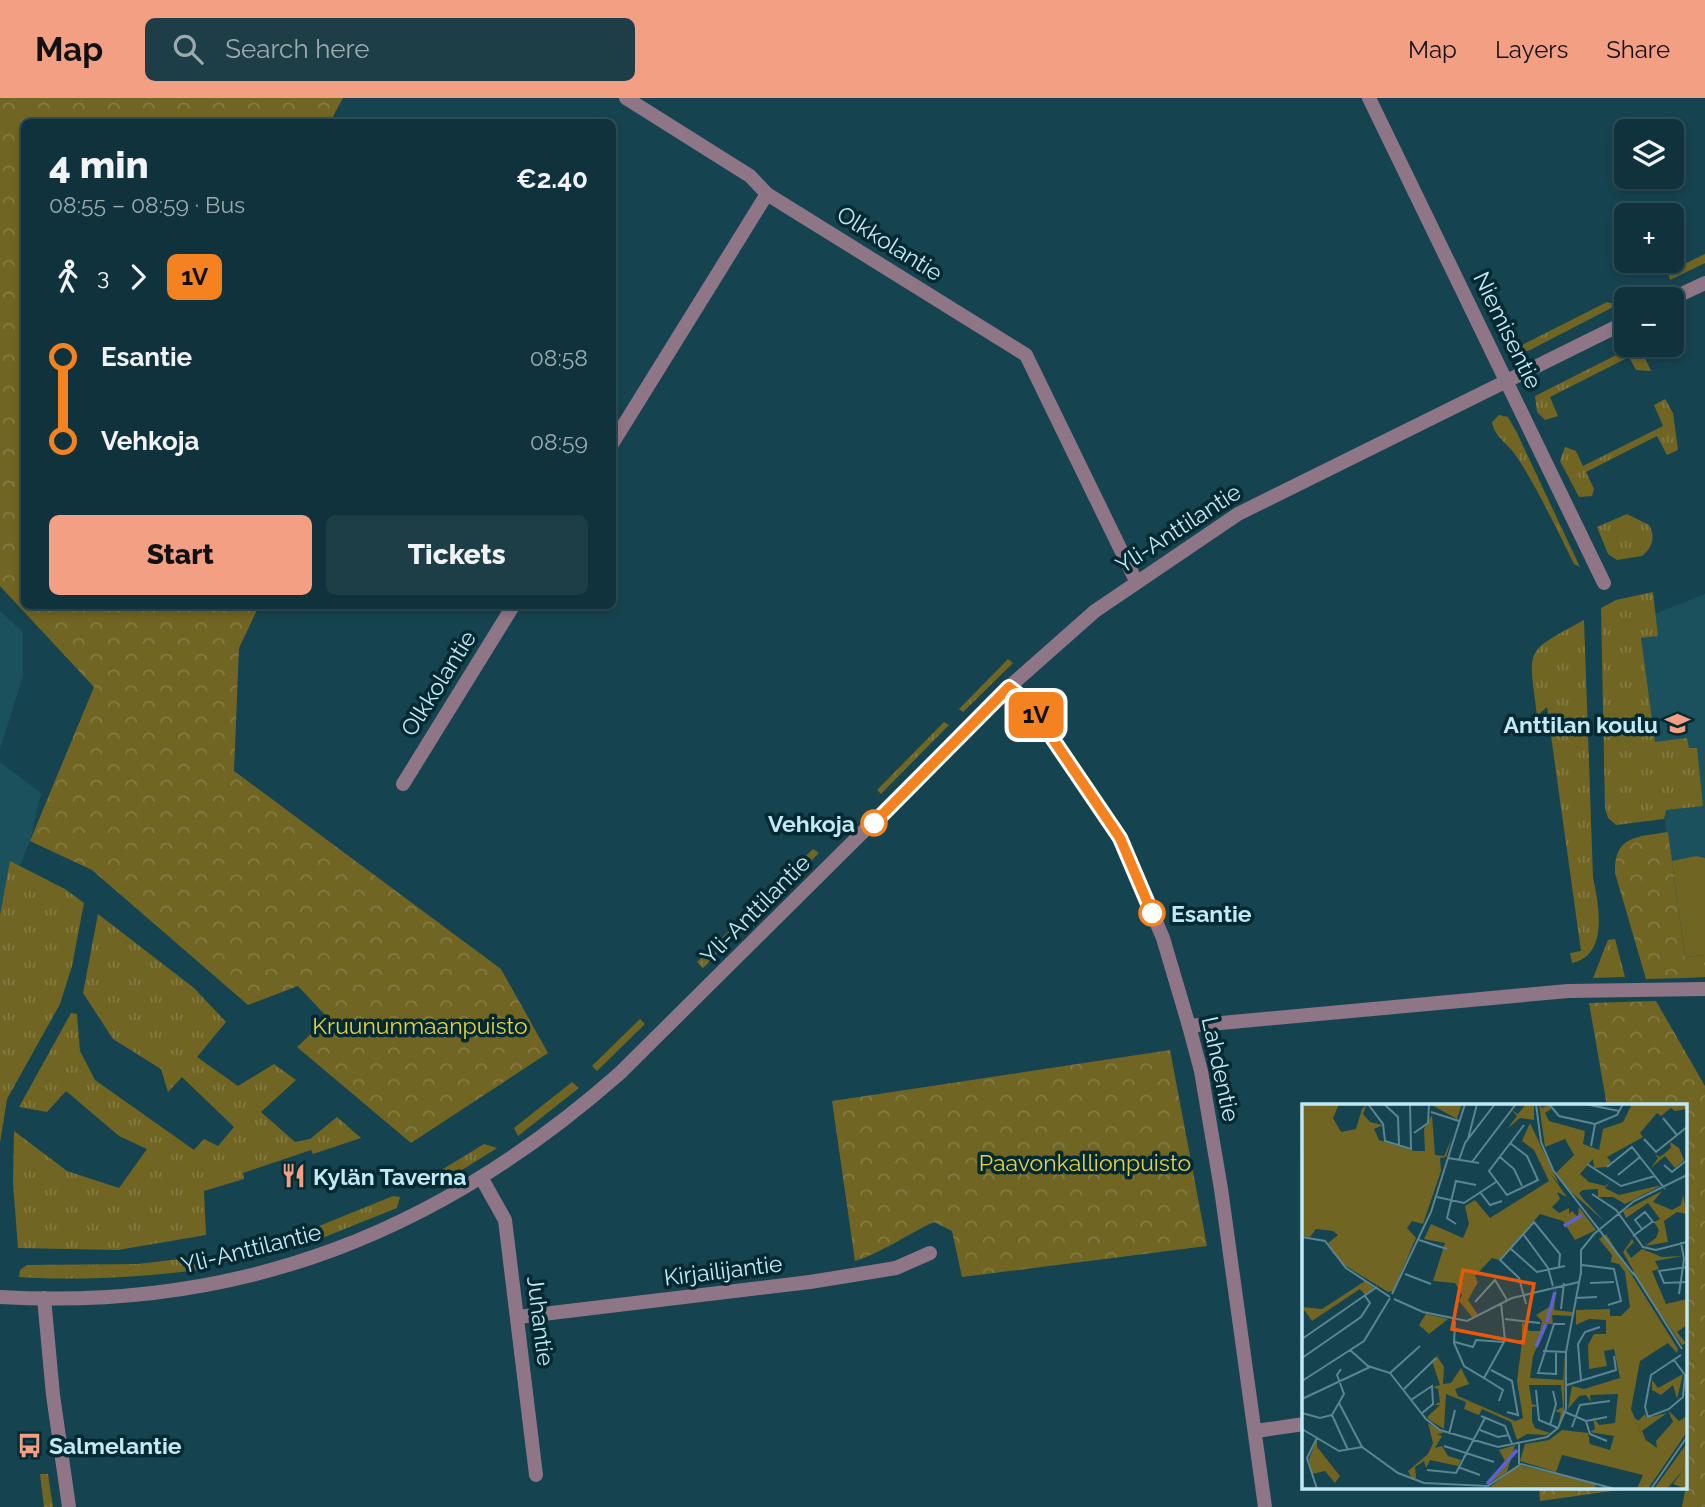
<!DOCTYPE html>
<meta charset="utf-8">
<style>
:root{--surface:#10323c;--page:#1e3e47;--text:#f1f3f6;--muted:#9caaaf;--line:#304d56;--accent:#f39f84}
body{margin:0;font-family:Raleway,sans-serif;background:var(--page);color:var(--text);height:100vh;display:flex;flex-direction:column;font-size:26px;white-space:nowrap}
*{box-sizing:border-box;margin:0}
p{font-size:23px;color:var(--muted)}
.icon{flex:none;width:38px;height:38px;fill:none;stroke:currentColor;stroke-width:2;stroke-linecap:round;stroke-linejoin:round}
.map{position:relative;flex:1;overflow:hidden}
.sheet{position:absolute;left:21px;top:21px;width:595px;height:490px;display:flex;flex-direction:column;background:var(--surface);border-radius:10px;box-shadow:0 4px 10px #0003,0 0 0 2px var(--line)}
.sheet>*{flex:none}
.badge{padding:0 14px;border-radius:10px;font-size:24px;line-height:46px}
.controls{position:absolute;left:1614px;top:21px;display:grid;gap:14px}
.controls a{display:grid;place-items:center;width:70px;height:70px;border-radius:10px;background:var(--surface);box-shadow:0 4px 10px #0003,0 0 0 2px var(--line);font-size:35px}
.map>.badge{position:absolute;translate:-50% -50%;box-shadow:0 0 0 4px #fff}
.legs{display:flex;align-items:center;gap:10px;height:77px;padding:0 28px;font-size:23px}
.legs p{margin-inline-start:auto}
.summary{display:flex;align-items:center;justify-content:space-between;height:119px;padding:0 28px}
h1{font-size:38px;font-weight:800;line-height:52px}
.button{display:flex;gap:14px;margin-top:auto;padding:14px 28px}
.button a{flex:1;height:80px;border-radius:10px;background:var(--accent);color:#111;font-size:28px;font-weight:800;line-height:80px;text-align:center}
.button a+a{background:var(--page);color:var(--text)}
ul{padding:0 28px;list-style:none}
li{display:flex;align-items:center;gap:24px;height:84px;font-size:26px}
li i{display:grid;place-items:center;width:10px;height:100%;margin:0 9px;background:currentColor}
li i::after{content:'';width:18px;height:18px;margin:-9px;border:5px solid;border-radius:50%;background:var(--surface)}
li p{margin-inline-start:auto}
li:first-child i{background:linear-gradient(#0000 50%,currentColor 0)}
li:last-child i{background:linear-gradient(currentColor 50%,#0000 0)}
header{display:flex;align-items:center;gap:42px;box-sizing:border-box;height:98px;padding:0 35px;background:var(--accent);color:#111}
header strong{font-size:33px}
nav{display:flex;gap:38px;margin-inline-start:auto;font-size:24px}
.search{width:490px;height:63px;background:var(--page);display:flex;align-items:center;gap:18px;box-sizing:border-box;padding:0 24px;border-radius:10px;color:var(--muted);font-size:26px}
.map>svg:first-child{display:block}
.built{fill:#1b505d}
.grass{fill:url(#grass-tufts)}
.forest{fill:url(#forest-crowns)}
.pitch{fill:#716523}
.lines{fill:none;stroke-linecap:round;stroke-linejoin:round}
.minor{stroke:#8f7686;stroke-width:14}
.tertiary{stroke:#8f7686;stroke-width:14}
.line-1-casing{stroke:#fff;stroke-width:16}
.line-1{stroke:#f58220;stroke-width:10}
.stop-1-dot{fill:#fff;stroke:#f58220;stroke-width:3.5}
.labels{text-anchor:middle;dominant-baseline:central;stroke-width:7;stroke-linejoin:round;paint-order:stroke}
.street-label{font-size:23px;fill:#c2e9f5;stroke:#032932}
.poi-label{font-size:23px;font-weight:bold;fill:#c2e9f5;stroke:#032932;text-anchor:start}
.stop-label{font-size:23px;font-weight:bold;fill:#c2e9f5;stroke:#032932;text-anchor:end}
.park-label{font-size:23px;fill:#ead140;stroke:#032932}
.inset-river{fill:none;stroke:#6061d1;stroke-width:3.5}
.inset-road{fill:none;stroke:#5b8592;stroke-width:2}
.view{fill:#e8590c;fill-opacity:0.15;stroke:#e8590c;stroke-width:3.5}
.inset-edge{fill:none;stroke:#c2e9f5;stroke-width:3.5}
</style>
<header>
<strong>Map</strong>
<div class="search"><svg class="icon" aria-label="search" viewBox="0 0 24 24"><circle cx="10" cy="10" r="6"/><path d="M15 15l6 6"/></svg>Search here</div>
<nav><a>Map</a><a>Layers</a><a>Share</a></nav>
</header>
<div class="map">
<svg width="1705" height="1409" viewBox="0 0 1705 1409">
<defs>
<pattern id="grass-tufts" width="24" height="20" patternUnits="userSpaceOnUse" patternTransform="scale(1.75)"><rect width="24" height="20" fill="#716523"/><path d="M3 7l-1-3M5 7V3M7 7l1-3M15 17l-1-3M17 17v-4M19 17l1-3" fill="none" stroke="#847b44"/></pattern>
<pattern id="forest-crowns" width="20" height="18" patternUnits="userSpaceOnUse" patternTransform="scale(1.75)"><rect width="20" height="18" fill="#716523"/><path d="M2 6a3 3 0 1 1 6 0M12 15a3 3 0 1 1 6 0" fill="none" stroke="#847b44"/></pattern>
</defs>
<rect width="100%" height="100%" fill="#164350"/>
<g class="built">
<path d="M 1705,496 L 1705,857 L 1685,859 L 1634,518 L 1657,515 Z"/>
<path d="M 0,513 L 23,534 L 23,578 L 0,651 Z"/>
<path d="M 0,664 L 41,695 L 30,743 L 0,817 Z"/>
</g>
<g class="grass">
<path d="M 1705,156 L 1705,165 L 1670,182 L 1668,174 Z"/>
<path d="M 1607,204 L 1617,207 L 1530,252 L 1517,255 L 1514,251 Z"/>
<path d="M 1636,247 L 1639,247 L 1651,273 L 1636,272 L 1629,259 L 1550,299 L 1558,318 L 1545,322 L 1537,314 L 1535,298 Z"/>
<path d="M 1665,301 L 1673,315 L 1678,352 L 1667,357 L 1657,338 L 1586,374 L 1594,391 L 1592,398 L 1579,399 L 1560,363 L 1565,349 L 1576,353 L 1583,368 L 1663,328 L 1654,307 Z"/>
<path d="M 1499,317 L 1508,319 L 1517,335 L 1580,469 L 1574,466 C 1556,430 1539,393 1517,359 C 1509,346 1494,339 1492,324 Z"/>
<path d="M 1627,416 L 1649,427 C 1656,439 1652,450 1642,458 L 1617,462 L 1608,456 L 1597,429 Z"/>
<path d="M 1653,494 L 1658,538 L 1641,540 L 1655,644 L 1687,640 L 1689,650 L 1697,650 L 1703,708 L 1666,712 L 1664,721 L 1616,727 L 1608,720 L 1605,710 L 1601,510 L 1616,502 Z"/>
<path d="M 1584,522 L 1593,779 C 1598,805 1610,857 1572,865 L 1570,855 L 1581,853 L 1547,609 L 1537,618 C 1529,549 1522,556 1584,522 Z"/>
<path d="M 1008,561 L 1013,565 L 963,614 L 959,611 Z"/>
<path d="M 944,624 L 949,627 L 881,696 L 877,692 Z"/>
<path d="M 813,751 L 819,755 L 756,818 L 750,813 Z"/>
<path d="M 10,763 L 65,791 L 84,805 L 72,868 L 60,906 L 7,1001 L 0,1045 L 0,817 Z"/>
<path d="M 98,816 L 194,890 L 226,924 L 197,959 L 238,988 L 274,966 L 296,982 L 261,1014 L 295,1044 L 310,1041 L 337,1019 L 361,1040 L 313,1056 L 311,1052 L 243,1075 L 244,1081 L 204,1093 L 206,1137 L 118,1152 L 18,1150 L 13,1085 L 14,1033 L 67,1073 L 119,1090 L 147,1051 L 119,1038 L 66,993 L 47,1014 L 19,1009 L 71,915 L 77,916 L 80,953 L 95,982 L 194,1052 L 204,1041 L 218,1048 L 234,1029 L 182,979 L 168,994 L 161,971 L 113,941 L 83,895 Z"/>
<path d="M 732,830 L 737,835 L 703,870 L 697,864 Z"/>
<path d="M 1615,841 L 1625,879 L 1593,880 L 1608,842 Z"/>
<path d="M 1705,857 L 1705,879 L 1685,880 L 1685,859 Z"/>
<path d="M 640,921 L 645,926 L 597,973 L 592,968 Z"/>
<path d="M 572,984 L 579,990 L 518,1038 L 514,1030 Z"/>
<path d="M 484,1046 L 497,1050 L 454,1077 L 443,1071 Z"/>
<path d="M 393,1098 L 400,1099 L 397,1110 L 322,1140 L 319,1128 Z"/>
<path d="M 196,1159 L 200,1172 C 139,1179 80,1183 19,1179 L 20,1172 L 27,1167 L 138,1166 Z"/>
<path d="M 40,1376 L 48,1376 L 53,1409 L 44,1409 Z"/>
</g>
<g class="forest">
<path d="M 0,0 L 343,0 L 330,24 L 24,24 L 24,508 L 259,508 L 239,550 L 234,673 L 501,871 L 548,955 L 411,1045 L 297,949 L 328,920 L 298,888 L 248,907 L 92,772 L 30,743 L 94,589 L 0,488 Z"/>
<path d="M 1668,734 L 1685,859 L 1685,880 L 1646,881 L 1615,775 C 1614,737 1637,739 1668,734 Z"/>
<path d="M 1656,903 L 1705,988 L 1705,1409 L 1682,1409 L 1687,1383 L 1686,1008 L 1607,1008 L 1589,905 Z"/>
<path d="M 1170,952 L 1207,1148 L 962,1179 L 952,1133 L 934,1124 C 907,1136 884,1154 855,1163 L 832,1003 Z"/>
<path d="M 1539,1390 L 1634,1390 L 1540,1403 Z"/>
</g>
<path class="pitch" d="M 1696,758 L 1705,760 L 1705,857 L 1685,859 L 1672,763 Z"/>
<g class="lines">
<g class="minor">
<path d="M 626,0 L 750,78 L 767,96"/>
<path d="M 1369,0 L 1604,485"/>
<path d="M 612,346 L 767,96 L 1026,257 L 1136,483"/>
<path d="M 1009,589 L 1027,603 L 1120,740 L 1163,840 L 1189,928 L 1201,973 L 1221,1091 L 1265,1409"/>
<path d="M 403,686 L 513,508"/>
<path d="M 1189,928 L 1568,893 L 1705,891"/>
<path d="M 482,1081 L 505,1122 L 536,1377"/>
<path d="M 44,1200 L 53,1297 L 69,1409"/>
<path d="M 518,1219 L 810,1184 L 896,1170 L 930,1155"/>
<path d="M 1256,1333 L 1304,1326"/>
</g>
<g class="tertiary">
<path d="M 1671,201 L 1705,185"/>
<path d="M 0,1199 C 242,1213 440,1134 620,975 L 1009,589 L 1095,513 L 1238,416 L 1626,224"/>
</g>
</g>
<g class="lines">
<defs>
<path id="line-1" d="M 874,725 L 1009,589 L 1027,603 L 1120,740 L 1152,815"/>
</defs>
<use href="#line-1" class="line-1-casing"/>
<use href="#line-1" class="line-1"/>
</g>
<defs>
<symbol id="school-bare" viewBox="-9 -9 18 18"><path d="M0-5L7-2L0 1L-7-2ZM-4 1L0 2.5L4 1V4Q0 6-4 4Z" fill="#f39f84" stroke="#032932" stroke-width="2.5" paint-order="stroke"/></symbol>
<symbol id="restaurant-bare" viewBox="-9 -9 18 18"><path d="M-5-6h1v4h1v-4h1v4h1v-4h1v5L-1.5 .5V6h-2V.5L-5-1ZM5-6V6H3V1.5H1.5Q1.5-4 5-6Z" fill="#f39f84" stroke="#032932" stroke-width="2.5" paint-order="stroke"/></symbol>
<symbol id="bus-bare" viewBox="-9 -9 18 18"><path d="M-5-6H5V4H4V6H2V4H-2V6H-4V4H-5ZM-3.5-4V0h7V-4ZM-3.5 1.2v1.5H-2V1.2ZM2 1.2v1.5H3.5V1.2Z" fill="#f39f84" stroke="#032932" stroke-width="2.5" paint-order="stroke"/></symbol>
</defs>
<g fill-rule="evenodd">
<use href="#school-bare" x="1660" y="608" width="35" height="35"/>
<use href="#restaurant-bare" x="276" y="1060" width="35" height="35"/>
<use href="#bus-bare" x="12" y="1330" width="35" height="35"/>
</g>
<g class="stop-1-dot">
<circle cx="874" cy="725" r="12"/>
<circle cx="1152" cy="815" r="12"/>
</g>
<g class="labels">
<g class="street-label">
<text transform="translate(890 145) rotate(32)">Olkkolantie</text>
<text transform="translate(1508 232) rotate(64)">Niemisentie</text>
<text transform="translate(1178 430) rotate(-33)">Yli-Anttilantie</text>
<text transform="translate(438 585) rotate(-58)">Olkkolantie</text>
<text transform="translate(755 811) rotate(-45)">Yli-Anttilantie</text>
<text transform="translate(1221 971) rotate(78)">Lahdentie</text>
<text transform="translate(251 1150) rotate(-14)">Yli-Anttilantie</text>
<text transform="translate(723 1172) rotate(-7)">Kirjailijantie</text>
<text transform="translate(541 1223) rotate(83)">Juhantie</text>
</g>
<g class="poi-label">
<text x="1658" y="626" text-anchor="end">Anttilan koulu</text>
<text x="313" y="1078">Kylän Taverna</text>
<text x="49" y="1347">Salmelantie</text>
</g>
<g class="stop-label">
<text x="855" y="725">Vehkoja</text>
<text x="1171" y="815" text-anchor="start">Esantie</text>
</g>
<g class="park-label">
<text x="420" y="927">Kruununmaanpuisto</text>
<text x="1085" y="1064">Paavonkallionpuisto</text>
</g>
</g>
<g transform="translate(1302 1006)">
<rect width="385" height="385" fill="#164350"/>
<path d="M 365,309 L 340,327 L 344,336 L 341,334 L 332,313 L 336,317 L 343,310 L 345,314 ZM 217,361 L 294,380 L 293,385 L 188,383 Z" fill="#716523"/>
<path d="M 2,0 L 37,0 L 31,14 L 39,28 L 54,25 L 60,5 L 65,0 L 61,10 L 68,18 L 81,21 L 72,25 L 77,36 L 112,47 L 123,47 L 122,25 L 130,11 L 133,51 L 142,52 L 150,34 L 144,53 L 138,54 L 139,67 L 121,120 L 110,117 L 105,124 L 114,134 L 91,187 L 86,188 L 39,159 L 26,139 L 36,131 L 31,127 L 14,125 L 8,133 L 0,132 ZM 224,0 L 232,0 L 232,16 L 218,14 L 205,25 L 215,12 L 210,6 L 216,10 ZM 237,0 L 240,4 L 247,1 L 249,5 L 243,9 L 247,17 L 283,27 L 281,40 L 297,46 L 301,25 L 321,18 L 330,0 L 385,0 L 385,5 L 373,7 L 369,4 L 359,12 L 355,9 L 338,29 L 341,33 L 305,53 L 309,58 L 304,63 L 292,64 L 291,55 L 278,70 L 287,78 L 303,82 L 308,78 L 303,84 L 317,91 L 360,81 L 323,100 L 311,93 L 296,93 L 296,85 L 281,86 L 277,89 L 282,96 L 303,118 L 268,87 L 254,69 L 272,51 L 263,35 L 243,43 ZM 228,19 L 257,80 L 248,69 L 265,93 L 255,88 L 258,95 L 250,103 L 257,109 L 267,104 L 267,110 L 270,107 L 276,113 L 277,103 L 294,126 L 273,136 L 261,117 L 238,110 L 197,156 L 190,154 L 173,172 L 176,178 L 166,196 L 176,211 L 170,213 L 157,197 L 160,191 L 153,179 L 131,177 L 143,139 L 122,135 L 129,120 L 161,134 L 167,120 L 163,102 L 173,96 L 188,114 L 247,77 L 232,46 L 220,37 ZM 368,38 L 377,44 L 382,56 L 373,64 L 363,52 L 349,64 L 356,54 L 353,50 L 358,53 L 369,44 ZM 360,87 L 351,98 L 370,106 L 379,101 L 381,91 L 385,110 L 375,108 L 362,117 L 366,138 L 343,142 L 354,134 L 357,126 L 352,118 L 358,115 L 346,99 L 324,114 L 321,107 ZM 304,130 L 376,245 L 375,249 L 366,239 L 338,257 L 329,305 L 341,334 L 355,344 L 354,337 L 371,318 L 366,306 L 377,317 L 385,312 L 385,328 L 346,385 L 335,385 L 341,371 L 260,351 L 254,368 L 218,357 L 223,340 L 247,336 L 260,326 L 286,329 L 288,340 L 308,346 L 312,332 L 288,328 L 293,325 L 291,313 L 297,321 L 313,319 L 316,290 L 288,291 L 289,298 L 284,291 L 277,292 L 266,305 L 270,282 L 282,285 L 318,274 L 312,245 L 302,247 L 305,262 L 287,265 L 286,241 L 292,230 L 304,230 L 304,216 L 287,215 L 274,221 L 274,206 L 308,205 L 308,212 L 319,212 L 328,203 L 323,168 L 317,160 L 309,158 L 310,151 L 297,135 ZM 330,135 L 332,138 L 324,146 L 329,154 L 340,145 L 360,153 L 381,152 L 353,157 L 357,165 L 350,167 L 364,200 L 385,195 L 385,221 L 375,228 L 384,239 L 380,241 L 342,186 L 321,148 ZM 63,177 L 72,184 L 63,191 L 58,185 L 10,217 L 0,203 L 20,205 ZM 254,183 L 252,206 L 271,208 L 270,212 L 250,211 L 251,220 L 245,220 L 231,252 L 228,274 L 261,276 L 263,249 L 262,309 L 256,322 L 259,309 L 253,307 L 261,303 L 259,281 L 227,281 L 230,300 L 237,302 L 230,303 L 230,317 L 233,324 L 248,329 L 244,331 L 225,330 L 215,336 L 209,318 L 180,305 L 177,311 L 162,305 L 164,298 L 144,290 L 142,325 L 129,317 L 125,313 L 138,301 L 132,301 L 138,298 L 136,285 L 131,283 L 138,281 L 130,257 L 135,252 L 142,263 L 141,280 L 149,279 L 159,264 L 167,280 L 153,285 L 156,292 L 213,317 L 221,314 L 215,277 L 220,238 L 214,236 L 220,236 L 220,217 L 227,227 L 238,227 L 240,217 L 234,211 L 249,202 ZM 124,210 L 146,215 L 127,230 L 117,221 ZM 381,270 L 375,295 L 371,281 L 359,291 L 350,286 L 350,276 L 356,284 ZM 126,319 L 142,329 L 135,330 L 140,332 L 133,344 L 140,342 L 146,352 L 159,356 L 156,362 L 128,356 L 124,364 L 122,357 L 113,363 L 114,374 L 110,375 L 106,367 L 126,350 L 131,339 ZM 15,335 L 15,343 L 38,372 L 33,379 L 23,367 L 10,370 L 7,355 ZM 385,339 L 385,385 L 371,380 L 382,365 L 365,385 L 352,385 ZM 213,341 L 205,368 L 185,381 L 203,357 L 197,346 Z" fill="#716523"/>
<path d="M 128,0 L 160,0 L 155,15 Z" fill="#716523"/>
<path class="inset-river" d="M 262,122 L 280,111M 245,218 L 253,188M 234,243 L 244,220M 185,380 L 215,346"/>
<path class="inset-road" d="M 66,0 L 81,20 L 83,37 L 109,45 L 108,0M 82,0 L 96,13 L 97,41M 234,0 L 239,38 L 251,66 L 332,171M 247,0 L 257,12 L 293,20M 283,0 L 317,7M 129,8 L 157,17M 361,14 L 375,31M 293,20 L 315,11 L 321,0M 112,29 L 126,19 L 127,0M 166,35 L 175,0M 342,35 L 354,48 L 385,23M 208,39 L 225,52 L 236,76 L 205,91 L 187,67 L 203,46 L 222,21M 289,42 L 293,20M 198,53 L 212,65 L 220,82M 146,54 L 177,59M 157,56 L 163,39 L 193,0M 170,58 L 214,0M 285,60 L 319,82 L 353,72M 362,61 L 370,68 L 385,56M 305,63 L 330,43 L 363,85M 316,71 L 338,53M 178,88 L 188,101 L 200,97M 290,90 L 314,106 L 341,143 L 354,146 L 385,138M 135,93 L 162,99 L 194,78M 154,120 L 145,114 L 154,77 L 174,81M 222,131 L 246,164 L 251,182M 331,132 L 350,118 L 351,118 L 343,108 L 333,116 L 340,125M 0,133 L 23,137 L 44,164 L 88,193M 117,136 L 145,145M 209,145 L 235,168 L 263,162M 280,161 L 312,165 L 319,197 L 306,201M 385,163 L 357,167 L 362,179 L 385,178M 331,168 L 380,245M 103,170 L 129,180M 279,171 L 279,146 L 292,130 L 332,97 L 385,71M 288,179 L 312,178M 90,190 L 129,108 L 163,0M 377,190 L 382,155 L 379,138M 273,194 L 295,193M 92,195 L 121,208 L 165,217 L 210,194 L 277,178M 173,198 L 193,176 L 205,196M 224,200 L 217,174 L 198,156 L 232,118 L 258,150 L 257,163M 259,205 L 262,179M 203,215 L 238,219M 153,217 L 152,239 L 162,262 L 182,274 L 203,236 L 199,199M 0,235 L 75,183M 153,238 L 171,243 L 174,236 L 202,238M 48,246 L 66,262 L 88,269 L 124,315 L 138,326 L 196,343 L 245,333 L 256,324 L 264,305 L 264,248 L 279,168M 241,247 L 264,248M 254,248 L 254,270 L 236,269 L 252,220 L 263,220M 0,254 L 59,213 L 68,199 L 63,192M 372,256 L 383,271 L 381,293 L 367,305 L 346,313 L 343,303 L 349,271 L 379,251M 189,266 L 210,277 L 216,311 L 205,308M 88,269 L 118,242M 182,274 L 201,286 L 197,297M 0,277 L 62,237 L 88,194M 279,277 L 276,240 L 283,228 L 298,223M 265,281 L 314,266 L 312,252M 102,285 L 134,254M 234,286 L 237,316 L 256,324M 0,295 L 68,263M 109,296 L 130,282 L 131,300 L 119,310M 37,299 L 60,343M 263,308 L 284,317M 0,309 L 18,314 L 30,311 L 42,290 L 35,271 L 39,265M 30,311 L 46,346M 179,312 L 203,322 L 210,340M 284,317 L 288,330 L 305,337M 284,317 L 305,313M 248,321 L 254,300 L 251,287M 270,323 L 278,301 L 308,297M 0,325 L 37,347 L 60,343 L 96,369 L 122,379 L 186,382 L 219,360 L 313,385M 178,326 L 196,333 L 207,331M 147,330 L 153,306M 217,338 L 217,360M 142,342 L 192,358M 156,363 L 178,371M 125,366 L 154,369 L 183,314M 15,385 L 5,354 L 15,334M 349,385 L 385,333"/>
<path class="view" d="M 161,166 L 232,180 L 221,239 L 150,225 Z"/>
<rect width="385" height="385" class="inset-edge"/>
</g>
</svg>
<div class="controls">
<a><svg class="icon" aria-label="layers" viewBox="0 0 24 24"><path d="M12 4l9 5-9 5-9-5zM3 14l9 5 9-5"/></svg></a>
<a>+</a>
<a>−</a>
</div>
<b class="badge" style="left:1036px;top:617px;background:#f58220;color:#111">1V</b>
<section class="sheet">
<div class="summary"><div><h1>4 min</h1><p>08:55 – 08:59 · Bus</p></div><b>€2.40</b></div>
<div class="legs"><svg class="icon" aria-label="walk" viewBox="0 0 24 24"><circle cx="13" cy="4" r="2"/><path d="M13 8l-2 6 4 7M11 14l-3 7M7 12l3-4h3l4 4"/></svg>3<svg class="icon" aria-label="forward" viewBox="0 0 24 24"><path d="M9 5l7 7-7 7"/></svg><b class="badge" style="background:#f58220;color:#111">1V</b></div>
<ul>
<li><i style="color:#f58220"></i><b>Esantie</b><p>08:58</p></li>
<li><i style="color:#f58220"></i><b>Vehkoja</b><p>08:59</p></li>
</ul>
<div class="button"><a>Start</a><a>Tickets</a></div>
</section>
</div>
